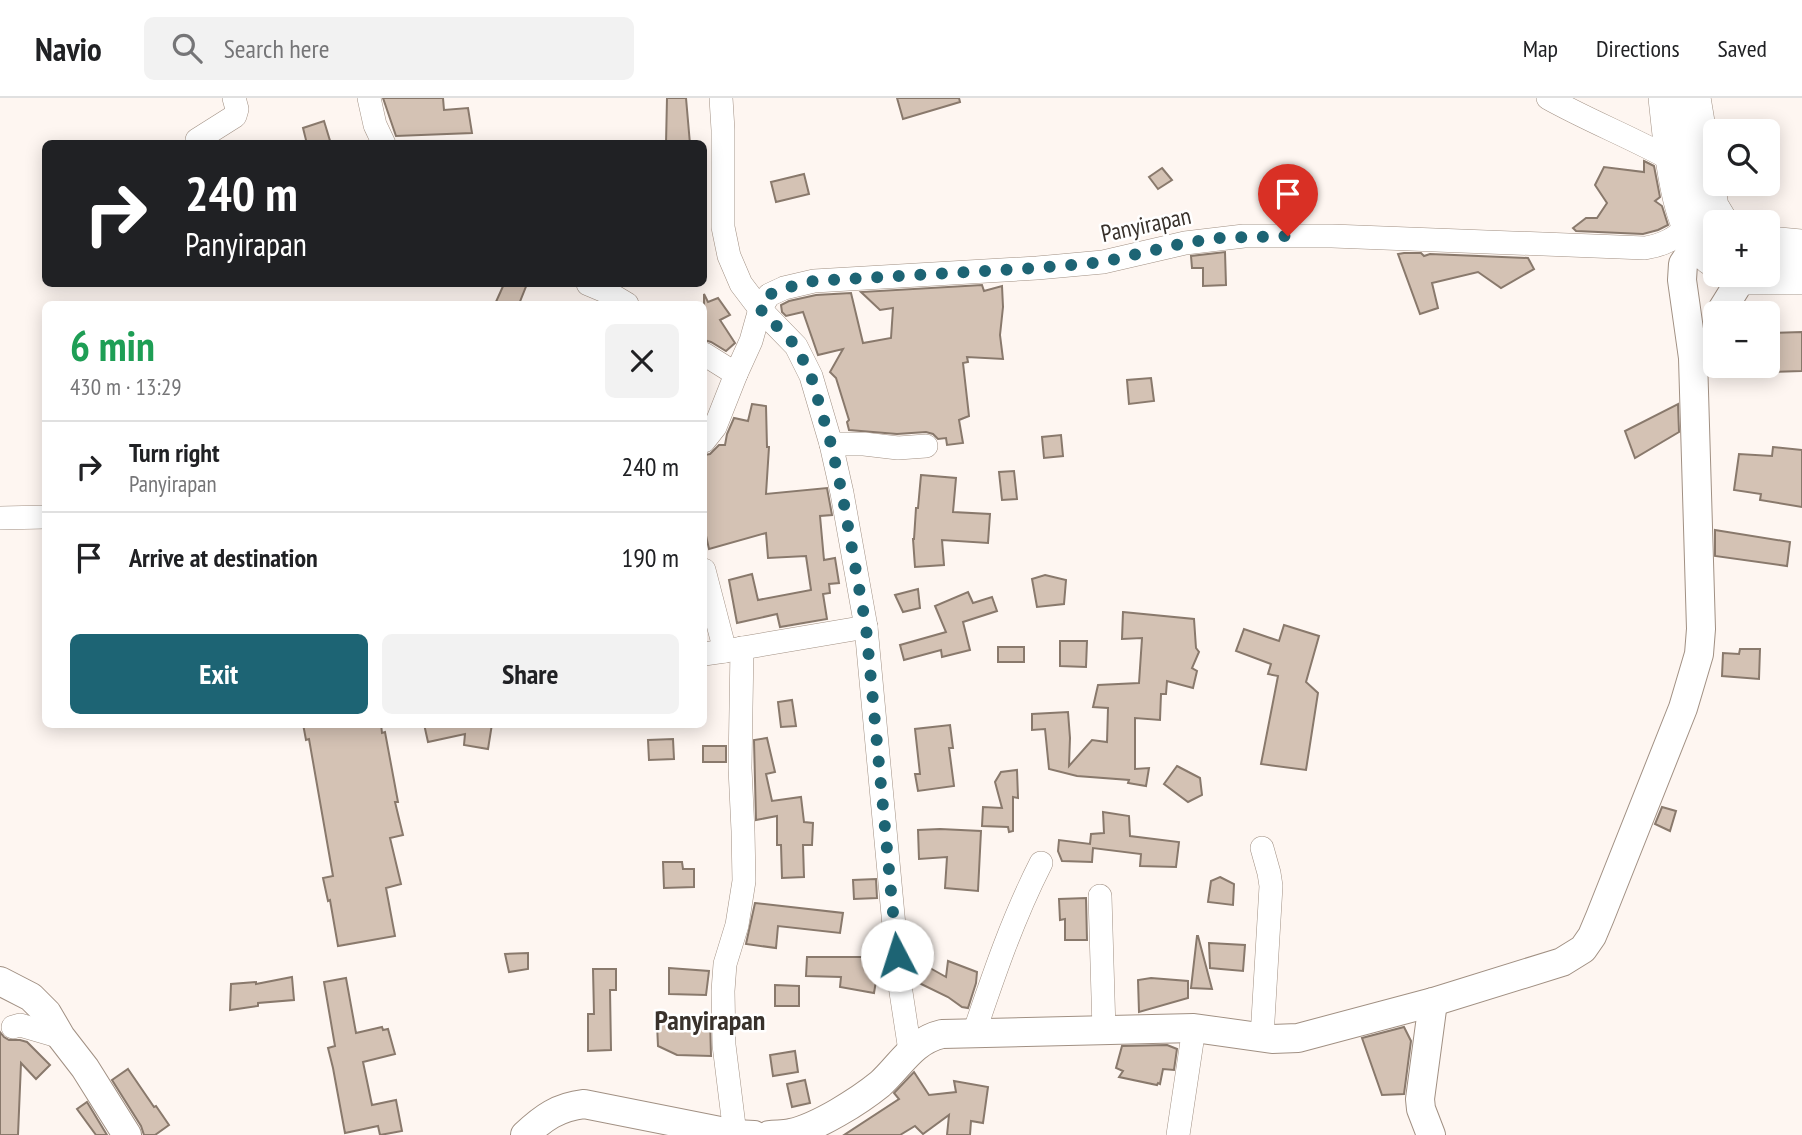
<!DOCTYPE html>
<meta charset="utf-8">
<style>
body{margin:0;font-family:"PT Sans Narrow",sans-serif;background:#f2f2f2;color:#202124;height:100vh;display:flex;flex-direction:column;font-size:26px;white-space:nowrap}
*{box-sizing:border-box;margin:0}
p{font-size:23px;color:#757577}
.icon{flex:none;width:38px;height:38px;fill:none;stroke:currentColor;stroke-width:2;stroke-linecap:round;stroke-linejoin:round}
.map{position:relative;flex:1;overflow:hidden}
.sheet{position:absolute;left:42px;top:203px;width:665px;height:427px;display:flex;flex-direction:column;background:#fff;border-radius:10px;box-shadow:0 4px 18px #0003}
.sheet>*{flex:none}
.banner{position:absolute;left:42px;top:42px;width:665px;height:147px;border-radius:10px;box-shadow:0 4px 18px #0003;background:#202124;color:#fff;overflow:hidden}
.fabs{position:absolute;left:1703px;top:21px;display:grid;gap:14px}
.fabs a{display:grid;place-items:center;width:77px;height:77px;border-radius:10px;background:#fff;box-shadow:0 4px 18px #0003;font-size:35px}
.pin{position:absolute;display:grid;place-items:center;width:60px;height:60px;color:#fff;margin:-72px -30px;border-radius:50% 50% 50% 0;rotate:-45deg;box-shadow:0 0 7px #0007}
.pin .icon{rotate:45deg}
.me{position:absolute;width:77px;margin:-38px;rotate:355deg;stroke-linejoin:round;filter:drop-shadow(0 0 5px #0008)}
.turn{display:flex;align-items:center;gap:24px;height:147px;padding:0 28px;font-size:32px}
.turn .icon{width:91px;height:91px;stroke-width:2.5}
.turn b{display:block;font-size:49px;line-height:60px}
.round{display:grid;place-items:center;flex:none;width:74px;height:74px;border-radius:10px;background:#f2f2f2}
.overview{display:flex;align-items:center;justify-content:space-between;height:119px;padding:0 28px}
h1{font-size:42px;font-weight:800;line-height:52px;color:#1e9e55}
.action{display:flex;gap:14px;margin-top:auto;padding:14px 28px}
.action a{flex:1;height:80px;border-radius:10px;background:#1d6474;color:#fff;font-size:28px;font-weight:800;line-height:80px;text-align:center}
.action a+a{background:#f2f2f2;color:#202124}
ul{padding:0;list-style:none}
li{display:flex;align-items:center;gap:21px;height:91px;padding:0 28px;border-top:2px solid #e0e0e0}
li div{flex:1}
li b{display:block;font-size:26px}
li em{font-style:normal}
header{display:flex;align-items:center;gap:42px;box-sizing:border-box;height:98px;padding:0 35px;background:#fff;border-bottom:2px solid #e0e0e0}
header strong{font-size:33px}
nav{display:flex;gap:38px;margin-inline-start:auto;font-size:24px}
.search{width:490px;height:63px;background:#f2f2f2;display:flex;align-items:center;gap:18px;box-sizing:border-box;padding:0 24px;border-radius:10px;color:#757577;font-size:26px}
.map>svg:first-child{display:block}
.building{fill:#d4c2b4;stroke:#89796c;stroke-width:2}
.lines{fill:none;stroke-linecap:round;stroke-linejoin:round}
.minor-casing{stroke:#a19083;stroke-width:24}
.tertiary-casing{stroke:#a19083;stroke-width:30}
.trunk-casing{stroke:#a19083;stroke-width:38}
.minor{stroke:#fff;stroke-width:23}
.tertiary{stroke:#fff;stroke-width:28}
.trunk{stroke:#fff;stroke-width:37}
.route{stroke:#1d6474;stroke-width:12;stroke-dasharray:0 21.6}
.labels{text-anchor:middle;stroke-width:5;stroke-linejoin:round;paint-order:stroke}
.street-label{font-size:24px;fill:#38312b;stroke:#fff}
.quarter-label{font-size:28px;font-weight:bold;fill:#38312b;stroke:#fff}
</style>
<header>
<strong>Navio</strong>
<div class="search"><svg class="icon" aria-label="search" viewBox="0 0 24 24"><circle cx="10" cy="10" r="6"/><path d="M15 15l6 6"/></svg>Search here</div>
<nav><a>Map</a><a>Directions</a><a>Saved</a></nav>
</header>
<div class="map">
<svg width="1802" height="1037" viewBox="0 0 1802 1037">
<rect width="100%" height="100%" fill="#fef6f1"/>
<g class="building">
<polygon points="383,0 443,0 444,12 468,10 472,35 396,38"/>
<polygon points="667,0 686,0 690,46 666,46"/>
<polygon points="897,0 959,0 960,4 903,21"/>
<polygon points="324,23 331,46 307,46 303,30"/>
<polygon points="1644,63 1654,68 1660,99 1655,103 1662,108 1668,127 1658,132 1643,136 1576,133 1573,130 1586,120 1597,120 1607,105 1595,87 1604,69 1644,74"/>
<polygon points="1162,70 1172,82 1158,91 1149,79"/>
<polygon points="804,76 809,96 776,104 771,84"/>
<polygon points="1225,154 1226,187 1203,188 1203,170 1192,170 1191,158"/>
<polygon points="1404,155 1421,155 1424,158 1430,156 1528,160 1534,171 1501,190 1478,174 1432,185 1438,210 1420,216 1398,156"/>
<polygon points="504,186 527,186 519,206 495,206"/>
<polygon points="982,187 984,193 1002,188 1003,209 1000,237 1003,261 967,259 968,264 963,265 969,318 959,322 963,345 947,347 946,340 938,341 933,336 926,334 897,336 849,332 847,324 849,322 836,280 830,274 843,251 818,257 803,214 786,218 782,214 781,207 789,203 816,197 851,195 863,245 891,240 893,210 880,212 861,194"/>
<polygon points="704,196 708,204 718,200 730,217 720,222 735,245 726,253 711,244 704,242"/>
<polygon points="1802,234 1802,273 1768,274 1768,235"/>
<polygon points="1151,280 1154,303 1129,306 1127,282"/>
<polygon points="752,306 766,308 767,349 769,349 766,396 827,390 832,417 820,418 824,462 835,460 839,485 829,486 830,495 823,496 827,521 780,529 777,516 737,525 729,482 752,476 758,502 811,492 806,458 768,460 766,435 709,451 704,429 704,357 710,356 719,347 725,347 727,336 734,320 748,323"/>
<polygon points="1678,306 1679,334 1635,360 1625,333"/>
<polygon points="1061,337 1063,358 1044,360 1042,339"/>
<polygon points="1773,349 1802,352 1802,409 1760,402 1761,396 1734,392 1739,356 1772,358"/>
<polygon points="1014,373 1017,401 1002,402 999,374"/>
<polygon points="921,377 956,380 953,414 990,416 988,445 942,442 944,467 915,469 913,441 914,441 916,410 918,410"/>
<polygon points="1715,432 1790,444 1787,468 1715,458"/>
<polygon points="1045,477 1066,482 1064,506 1037,509 1032,481"/>
<polygon points="918,491 920,510 903,514 895,497"/>
<polygon points="968,494 973,505 992,499 997,513 963,524 970,552 942,559 941,552 904,562 900,547 946,534 935,508"/>
<polygon points="1123,514 1194,521 1196,550 1199,554 1192,570 1197,573 1193,590 1167,583 1166,596 1161,596 1160,622 1135,620 1135,671 1149,670 1146,688 1128,685 1129,682 1077,678 1049,671 1045,631 1032,632 1032,616 1068,614 1070,640 1069,668 1092,642 1107,644 1108,610 1093,609 1098,587 1139,585 1142,540 1122,541"/>
<polygon points="1284,527 1319,538 1306,584 1318,595 1306,672 1261,666 1278,578 1268,576 1271,566 1236,553 1244,531 1279,543"/>
<polygon points="1060,543 1087,543 1086,569 1060,568"/>
<rect x="998" y="549" width="26" height="15"/>
<polygon points="1740,551 1760,551 1759,581 1722,578 1723,555 1739,556"/>
<polygon points="792,602 796,628 781,629 778,604"/>
<polygon points="303,626 381,626 382,635 385,634 398,704 395,704 403,737 390,740 401,786 386,790 395,838 338,848 330,802 328,803 323,780 333,778 309,641 306,642"/>
<polygon points="424,626 492,626 488,651 464,647 465,636 428,644"/>
<polygon points="950,627 953,650 949,650 954,688 918,693 915,676 920,676 915,631"/>
<polygon points="767,640 775,674 766,676 772,703 801,699 804,724 813,725 812,747 803,747 804,779 782,780 781,747 777,747 777,718 756,722 754,642"/>
<polygon points="673,641 674,661 649,662 648,642"/>
<rect x="703" y="648" width="23" height="16"/>
<polygon points="1177,668 1200,680 1202,697 1188,704 1164,686"/>
<polygon points="1017,672 1018,700 1013,699 1013,733 1009,734 1008,729 982,728 983,709 1002,710 995,684 1001,674"/>
<polygon points="1662,709 1676,713 1670,733 1655,726"/>
<polygon points="1103,714 1129,718 1130,738 1179,744 1176,769 1140,768 1141,756 1093,750 1092,764 1062,763 1058,753 1059,742 1090,746 1091,736 1104,735"/>
<polygon points="940,731 981,733 978,793 945,790 947,759 919,761 918,732"/>
<polygon points="663,764 682,764 683,771 694,771 694,789 664,790"/>
<polygon points="1220,779 1234,786 1233,807 1208,804 1211,783"/>
<polygon points="876,781 877,800 854,801 853,782"/>
<polygon points="1086,800 1087,842 1065,842 1065,821 1060,822 1059,801"/>
<polygon points="755,805 843,815 840,835 778,828 776,850 746,846"/>
<polygon points="1197,838 1198,838 1212,891 1191,890"/>
<polygon points="1209,845 1245,847 1243,873 1210,870"/>
<polygon points="528,855 528,871 509,874 505,856"/>
<polygon points="807,859 880,859 874,895 840,889 841,879 806,878"/>
<polygon points="914,861 946,879 948,863 977,874 976,885 968,910 962,909 948,899 913,882 912,865"/>
<polygon points="669,870 709,873 706,897 669,896"/>
<polygon points="593,871 616,871 616,892 610,892 611,952 588,953 588,916 594,916"/>
<polygon points="292,879 294,902 258,905 258,908 230,912 231,886 256,884 256,886"/>
<polygon points="346,880 356,935 382,929 383,932 388,931 395,956 363,964 372,1007 396,1002 402,1033 380,1037 378,1028 345,1035 333,970 328,950 335,948 324,884"/>
<polygon points="1151,880 1188,883 1188,900 1139,914 1138,882"/>
<polygon points="775,887 799,888 799,908 775,908"/>
<polygon points="707,922 710,922 711,958 677,957 658,948 657,926"/>
<polygon points="1404,929 1411,943 1404,996 1382,997 1362,940"/>
<polygon points="0,934 4,939 9,942 20,942 27,944 50,967 36,981 21,965 18,1037 0,1037"/>
<polygon points="1167,947 1177,951 1174,972 1163,971 1160,986 1158,985 1157,987 1119,979 1123,973 1116,970 1122,948"/>
<polygon points="795,953 798,974 773,978 770,957"/>
<polygon points="128,971 154,1009 156,1008 169,1027 155,1037 144,1037 141,1028 112,982"/>
<polygon points="914,974 929,997 956,994 954,983 988,989 983,1025 971,1023 970,1037 947,1037 949,1017 923,1036 915,1028 900,1037 844,1037 899,1001 894,995"/>
<polygon points="805,982 810,1005 792,1009 787,986"/>
<polygon points="87,1004 107,1037 96,1037 77,1011"/>
</g>
<g class="lines">
<defs>
<g id="minor">
<polyline points="369,0 375,27 384,46"/>
<polyline points="721,0 723,32 723,129 729,158 741,186 760,211 796,248 811,278 831,346 842,395 866,529 899,881 910,953"/>
<path d="M 1548,0 C 1589,23 1633,40 1674,63"/>
<polyline points="197,42 235,18 237,11 234,0"/>
<polyline points="588,186 607,194 627,206"/>
<polyline points="704,256 736,276"/>
<path d="M 704,343 L 715,329 L 719,319 L 736,276 L 751,243 L 760,211 L 769,197 L 784,190 L 814,183 L 1037,170 L 1103,164 L 1185,145 L 1244,138 L 1332,138 L 1645,150 C 1664,147 1676,140 1690,127"/>
<polyline points="831,346 864,346 898,350 926,348"/>
<polyline points="0,420 46,419"/>
<polyline points="704,472 725,553 866,529"/>
<polyline points="704,556 725,553"/>
<polyline points="1100,798 1104,932"/>
<polyline points="13,929 20,927 61,939"/>
<path d="M 974,935 C 994,876 1013,820 1041,765"/>
<polyline points="1262,939 1271,788 1269,775 1262,750"/>
<polyline points="735,1036 724,947 723,893 725,866 737,827 744,783 743,733 740,670 742,550"/>
<polyline points="1178,1037 1194,930"/>
</g>
<g id="tertiary">
<polyline points="1720,215 1743,178"/>
<polyline points="0,883 31,899 47,915 61,939 85,970 127,1037"/>
<path d="M 525,1037 C 543,1020 558,1009 584,1006 L 735,1036 L 754,1037"/>
<path d="M 769,1037 C 776,1036 784,1037 791,1035 C 818,1029 859,1003 880,986 C 901,967 912,943 942,936 L 1194,930 L 1272,941 L 1298,940 L 1433,904 L 1562,864 L 1583,851 L 1592,838 L 1600,819 L 1683,610 L 1699,556 L 1701,531 L 1693,260 L 1682,182 L 1683,166 L 1698,143"/>
<polyline points="1431,1037 1421,1011 1420,1001 1433,904"/>
</g>
<g id="trunk">
<path d="M 1667,0 C 1672,41 1677,138 1715,161"/>
<polyline points="1692,0 1710,109 1719,124"/>
<polyline points="1768,147 1802,150"/>
<polyline points="1740,177 1743,178 1802,178"/>
</g>
</defs>
<use href="#minor" class="minor-casing"/>
<use href="#tertiary" class="tertiary-casing"/>
<use href="#trunk" class="trunk-casing"/>
<use href="#minor" class="minor"/>
<use href="#tertiary" class="tertiary"/>
<use href="#trunk" class="trunk"/>
</g>
<g class="lines">
<polyline class="route" points="897,857 866,529 842,395 831,346 811,278 796,248 760,211 769,197 778,192 814,183 1037,170 1103,164 1185,145 1217,140 1288,138"/>
</g>
<g class="labels">
<g class="street-label">
<text transform="translate(1146 127) rotate(-12)" y="8">Panyirapan</text>
</g>
<g class="quarter-label">
<text x="710" y="932">Panyirapan</text>
</g>
</g>
</svg>
<div class="fabs">
<a><svg class="icon" aria-label="search" viewBox="0 0 24 24"><circle cx="10" cy="10" r="6"/><path d="M15 15l6 6"/></svg></a>
<a>+</a>
<a>−</a>
</div>
<div class="pin" style="left:1288px;top:138px;background:#d93025"><svg class="icon" aria-label="arrive" viewBox="0 0 24 24"><path d="M6 21V4h12l-3 4 3 4H6"/></svg></div>
<svg class="me" style="left:897px;top:857px" viewBox="-20 -20 40 40"><circle r="19" fill="#fff"/><path d="M0-13L10 11 0 6-10 11z" fill="#1d6474"/></svg>
<div class="banner">
<div class="turn"><svg class="icon" aria-label="right" viewBox="0 0 24 24"><path d="M7 20v-9h11M14 6l5 5-5 5"/></svg><div><b>240 m</b>Panyirapan</div></div>
</div>
<section class="sheet">
<div class="overview"><div><h1>6 min</h1><p>430 m · 13:29</p></div><a class="round"><svg class="icon" aria-label="close" viewBox="0 0 24 24"><path d="M6 6l12 12M18 6L6 18"/></svg></a></div>
<ul>
<li><svg class="icon" aria-label="right" viewBox="0 0 24 24"><path d="M7 20v-9h11M14 6l5 5-5 5"/></svg><div><b>Turn right</b><p>Panyirapan</p></div><em>240 m</em></li>
<li><svg class="icon" aria-label="arrive" viewBox="0 0 24 24"><path d="M6 21V4h12l-3 4 3 4H6"/></svg><div><b>Arrive at destination</b></div><em>190 m</em></li>
</ul>
<div class="action"><a>Exit</a><a>Share</a></div>
</section>
</div>
